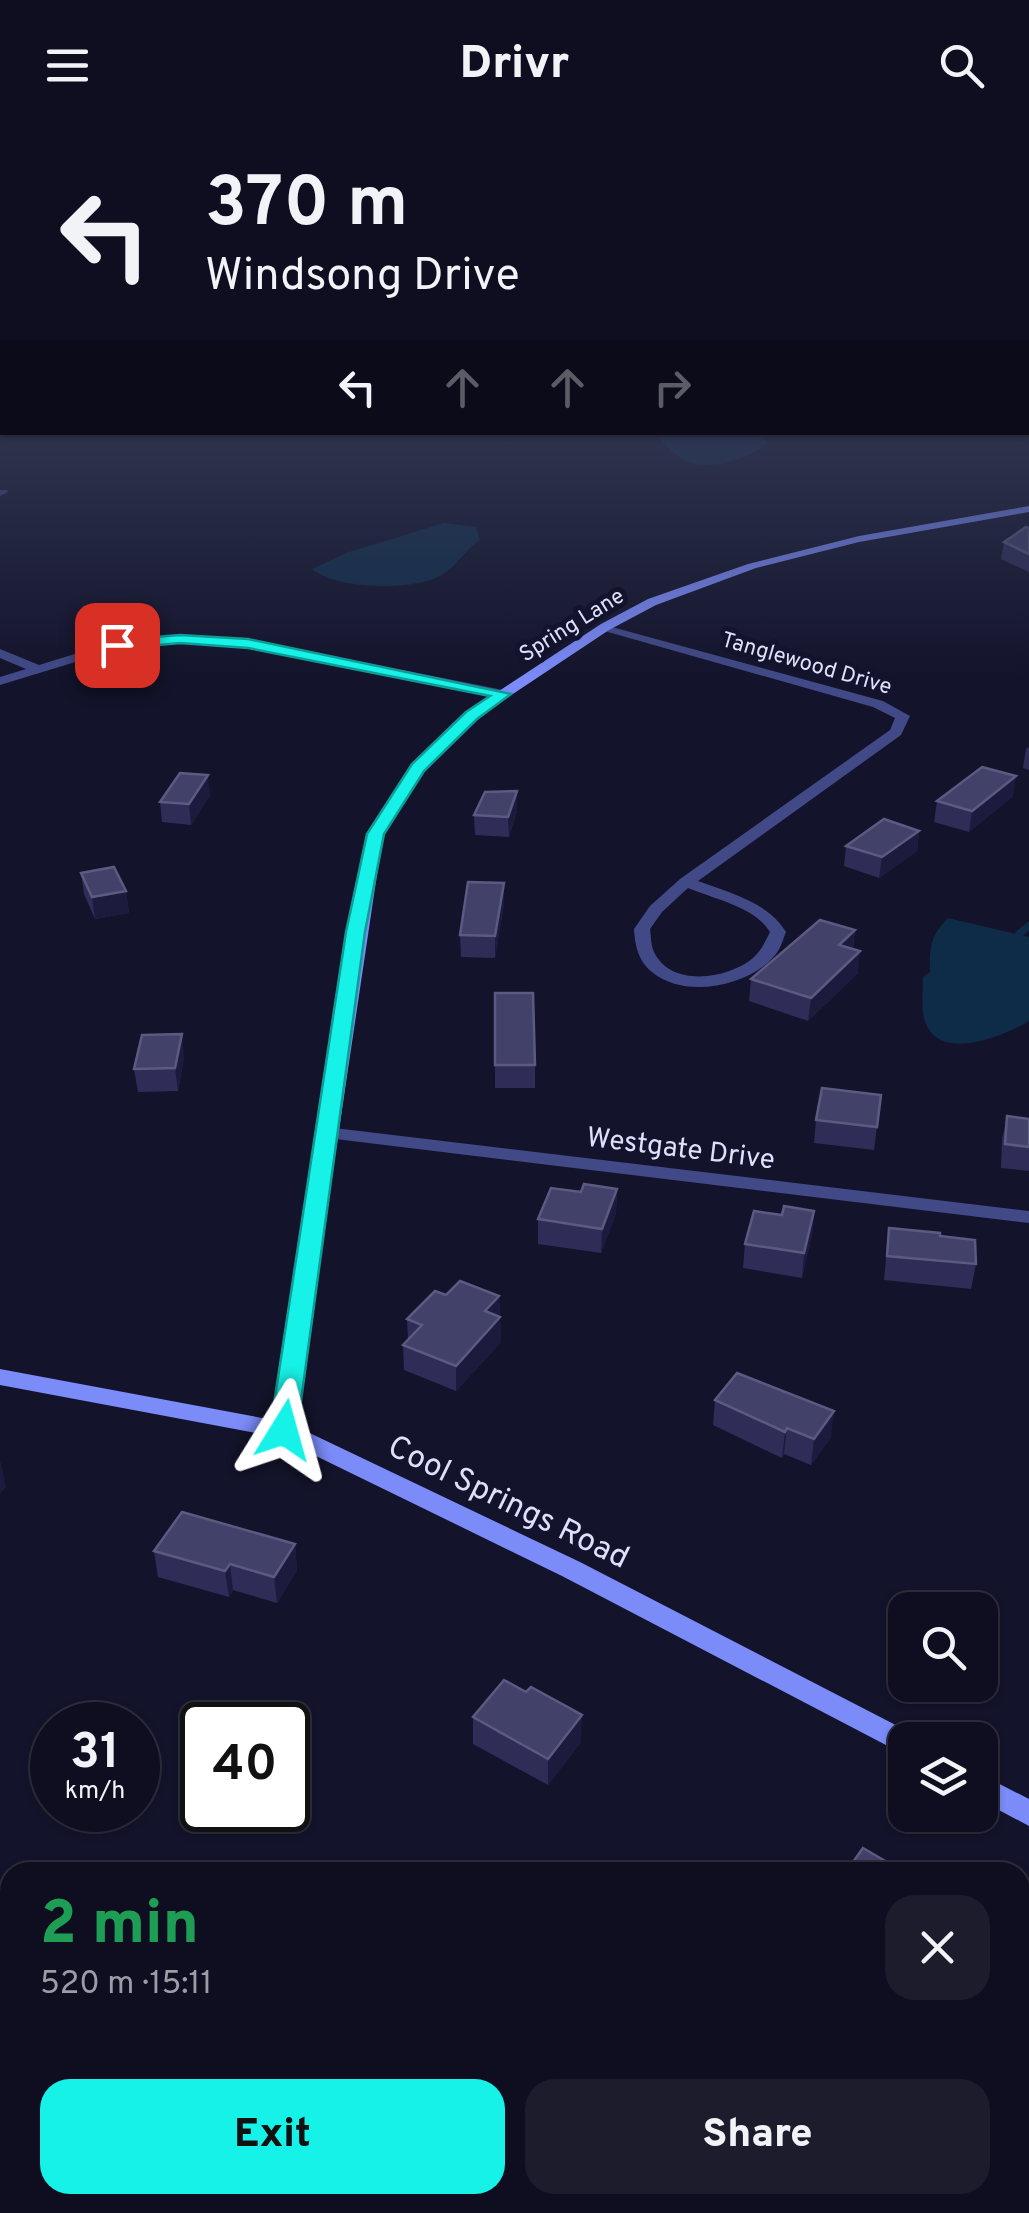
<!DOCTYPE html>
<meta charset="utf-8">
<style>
body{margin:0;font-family:Overpass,sans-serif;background:#1c1c2d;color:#f1f3f6;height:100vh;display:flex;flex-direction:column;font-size:38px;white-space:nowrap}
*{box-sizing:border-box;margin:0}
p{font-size:32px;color:#9b9ca5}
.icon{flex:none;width:55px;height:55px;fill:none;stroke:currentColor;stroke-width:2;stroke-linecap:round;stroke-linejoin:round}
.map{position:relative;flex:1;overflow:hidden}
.side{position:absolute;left:0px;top:1732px;width:1030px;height:352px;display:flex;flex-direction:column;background:#0e0e20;border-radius:30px 30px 0 0;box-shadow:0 2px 8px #0004,0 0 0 2px #2e2e3e}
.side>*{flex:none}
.top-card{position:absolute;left:0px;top:0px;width:1030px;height:305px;box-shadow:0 2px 8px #0004,0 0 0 2px #2e2e3e;background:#0e0e20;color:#f1f3f6;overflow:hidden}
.fabs{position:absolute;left:888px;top:1462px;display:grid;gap:20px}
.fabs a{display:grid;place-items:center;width:110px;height:110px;border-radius:20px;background:#0e0e20;box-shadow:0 2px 8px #0004,0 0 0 2px #2e2e3e;font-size:50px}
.speed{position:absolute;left:30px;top:1572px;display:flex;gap:20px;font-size:50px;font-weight:700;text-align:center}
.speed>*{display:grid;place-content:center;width:130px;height:130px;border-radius:50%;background:#0e0e20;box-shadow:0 2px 8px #0004,0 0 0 2px #2e2e3e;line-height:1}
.speed small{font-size:25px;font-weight:400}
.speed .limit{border:5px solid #111;border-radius:15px;background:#fff;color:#111}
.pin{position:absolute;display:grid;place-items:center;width:85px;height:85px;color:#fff;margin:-42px;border-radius:20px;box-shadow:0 5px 15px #0006}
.me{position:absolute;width:110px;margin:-55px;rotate:8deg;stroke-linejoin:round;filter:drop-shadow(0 0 8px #0008)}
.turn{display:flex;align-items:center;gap:35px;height:210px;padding:0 40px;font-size:45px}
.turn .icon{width:130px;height:130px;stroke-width:2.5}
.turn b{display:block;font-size:70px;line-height:85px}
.lanes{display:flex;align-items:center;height:95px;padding:0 40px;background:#0003;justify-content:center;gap:50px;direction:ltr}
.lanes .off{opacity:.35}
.round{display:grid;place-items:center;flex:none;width:105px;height:105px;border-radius:30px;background:#1c1c2d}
.summary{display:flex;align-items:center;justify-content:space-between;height:170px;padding:0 40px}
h1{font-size:60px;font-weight:800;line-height:75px;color:#1e9e55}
.cta{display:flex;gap:20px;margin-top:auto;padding:20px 40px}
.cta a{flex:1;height:115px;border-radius:30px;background:#16f2e7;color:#111;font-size:40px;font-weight:800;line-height:115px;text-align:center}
.cta a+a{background:#1c1c2d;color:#f1f3f6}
header{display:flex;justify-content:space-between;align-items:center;height:130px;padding:0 40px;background:#0e0e20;font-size:45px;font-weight:800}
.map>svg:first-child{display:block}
.water{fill:#0e2c48}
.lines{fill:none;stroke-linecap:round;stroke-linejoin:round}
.stream{stroke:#0e2c48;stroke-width:8}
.street{fill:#414987;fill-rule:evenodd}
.secondary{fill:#7b8bf8;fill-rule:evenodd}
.wall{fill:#2f2d57}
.shaded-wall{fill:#1c1b3e}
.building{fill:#424169;stroke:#5b5a80;stroke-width:2.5}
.route{fill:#16f2e7;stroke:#0e9d96;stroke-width:2.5}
.labels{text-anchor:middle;stroke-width:10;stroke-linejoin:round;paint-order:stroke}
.far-street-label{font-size:22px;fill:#dfe0fd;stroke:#13132b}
.street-label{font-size:28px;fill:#dfe0fd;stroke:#13132b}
.near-street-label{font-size:32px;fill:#dfe0fd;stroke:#13132b}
</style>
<header><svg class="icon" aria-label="menu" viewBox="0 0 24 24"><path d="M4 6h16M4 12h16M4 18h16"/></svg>Drivr<svg class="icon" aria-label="search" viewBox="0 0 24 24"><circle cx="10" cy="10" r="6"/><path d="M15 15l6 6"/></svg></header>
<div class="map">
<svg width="1029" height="2083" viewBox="0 0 1029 2083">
<rect width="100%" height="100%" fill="#13132b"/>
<g class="water">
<path d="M 656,303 L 760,303 L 767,312 C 756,327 711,340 693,334 C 679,330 664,315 656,303 Z"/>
<path d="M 444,393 L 476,397 L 480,410 C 464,420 456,438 440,446 C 411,461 338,460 312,439 L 349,422 Z"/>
<path d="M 948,788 L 1029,807 L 1029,891 C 1004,906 936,935 924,888 C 921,876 923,860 923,847 L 930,842 C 929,818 931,805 948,788 Z"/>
</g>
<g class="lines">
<polyline class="stream" points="1016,815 1019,804 1029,796"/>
<g class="street">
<polygon points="0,360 7,360 8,362 0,366"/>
<path d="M 601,494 L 883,571 L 910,586 L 901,605 L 698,751 C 730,763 768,772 786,802 C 783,809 781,818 776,824 C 751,856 685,870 652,842 C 638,831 635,815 634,799 L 650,776 L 680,749 L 890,600 L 895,588 L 873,577 L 601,500 ZM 688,758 C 714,769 755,777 770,802 C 765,812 761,821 753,828 C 728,849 671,858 654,822 C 651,816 651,806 650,799 L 662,782 Z"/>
<polygon points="180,505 248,509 503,560 510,564 503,568 248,517 180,513 118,519 0,555 0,547 26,539 0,528 0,519 39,535 117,511"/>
<polygon points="326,997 1029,1081 1029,1093 319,1007 316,1003"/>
</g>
<g class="secondary">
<polygon points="1029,376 1029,382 859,412 756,438 656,475 609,500 477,588 423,641 383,704 295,1296 580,1432 915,1605 917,1610 905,1610 905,1625 562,1446 277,1307 0,1255 0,1239 273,1290 367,704 413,635 467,582 601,494 648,469 748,434 859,406"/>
<polygon points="980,1644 1029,1669 1029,1696 980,1670"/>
</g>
</g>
<g class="wall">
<polygon points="1029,398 1029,442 1001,429 1004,412"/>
<polygon points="1029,617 1029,640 1023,638 1026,619"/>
<polygon points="517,661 517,681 509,707 475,705 474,685"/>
<polygon points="210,665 191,695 162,692 160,672"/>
<polygon points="1013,666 969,702 934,692 937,671"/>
<polygon points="919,701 917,721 879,748 844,736 846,716"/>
<polygon points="81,743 126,761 129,783 95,789 84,764"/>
<polygon points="504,753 504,774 495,828 461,827 460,805"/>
<polygon points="855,800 853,819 858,843 808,891 749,871 751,849"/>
<polygon points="495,863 535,935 535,958 495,958"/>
<polygon points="184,927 178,961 138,962 134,939"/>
<polygon points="881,965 874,1020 814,1013 816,990"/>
<polygon points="1007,986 1029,989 1029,1041 1001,1038 1002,1010"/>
<polygon points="617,1059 616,1083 601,1123 538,1114 538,1089 581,1062"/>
<polygon points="814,1081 812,1105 802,1148 743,1138 745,1114"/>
<polygon points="889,1098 976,1134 971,1159 884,1150"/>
<polygon points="446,1165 499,1166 501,1212 456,1261 404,1240 403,1215 408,1210 407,1189"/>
<polygon points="715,1270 831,1307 811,1335 784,1324 782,1328 713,1295"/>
<polygon points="295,1414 297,1440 277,1473 233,1460 229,1467 158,1447 154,1421"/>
<polygon points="526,1562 581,1612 548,1655 473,1614 473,1587"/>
</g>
<g class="shaded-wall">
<polygon points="208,645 210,665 191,695 189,674"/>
<polygon points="1016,646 1013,666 969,702 972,681"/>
<polygon points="517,661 517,681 509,707 508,687"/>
<polygon points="919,701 917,721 879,748 882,727"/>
<polygon points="504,753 504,774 495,828 495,806"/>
<polygon points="126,761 129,783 95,789 92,767"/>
<polygon points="855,800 852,822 839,815"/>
<polygon points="860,821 858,843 808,891 811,868"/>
<polygon points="182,904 184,927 178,961 175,938"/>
<polygon points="617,1059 616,1083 601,1123 602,1099"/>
<polygon points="814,1081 812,1105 802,1148 804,1123"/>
<polygon points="499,1166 501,1212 456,1261 456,1236 485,1181"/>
<polygon points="834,1281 831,1307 811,1335 814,1309"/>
<polygon points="787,1298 784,1324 782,1328 785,1302"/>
<polygon points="1,1332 6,1357 0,1364 0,1333"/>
<polygon points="295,1414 297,1440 277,1473 274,1447"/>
<polygon points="230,1434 233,1460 229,1467 225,1441"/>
<polygon points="582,1585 581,1612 548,1655 548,1629"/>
</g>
<g class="building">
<polygon points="1026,397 1029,398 1029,424 1004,412"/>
<polygon points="982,637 1016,646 972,681 937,671"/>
<polygon points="180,643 208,645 189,674 160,672"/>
<polygon points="517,661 508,687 474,685 485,662"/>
<polygon points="884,689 919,701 882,727 846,716"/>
<polygon points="114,737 126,761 92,767 81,743"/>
<polygon points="468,752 504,753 495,806 460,805"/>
<polygon points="820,790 855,800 839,815 860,821 811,868 751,849"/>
<polygon points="495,863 533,863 535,935 495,935"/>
<polygon points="182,904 175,938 134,939 142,905"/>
<polygon points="822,958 881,965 877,997 816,990"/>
<polygon points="1007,986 1029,989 1029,1017 1005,1014"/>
<polygon points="584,1054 617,1059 602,1099 538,1089 551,1058 581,1062"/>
<polygon points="784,1076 814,1081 804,1123 745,1114 754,1081 782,1085"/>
<polygon points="889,1098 940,1103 940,1106 975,1110 976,1134 887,1126"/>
<polygon points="460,1151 499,1166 485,1181 500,1187 456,1236 403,1215 422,1195 407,1189 435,1161 446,1165"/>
<polygon points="737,1243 834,1281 814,1309 787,1298 785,1302 715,1270"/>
<polygon points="182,1382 295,1414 274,1447 230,1434 225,1441 154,1421"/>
<polygon points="504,1550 526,1562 531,1557 582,1585 548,1629 473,1587"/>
<polygon points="863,1718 904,1742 846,1742"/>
<polygon points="951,2075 976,2075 987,2083 946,2083"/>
</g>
<linearGradient id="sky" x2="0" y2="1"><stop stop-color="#0a0a18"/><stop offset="0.47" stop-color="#333955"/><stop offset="1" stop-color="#333955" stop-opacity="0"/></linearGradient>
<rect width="1029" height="550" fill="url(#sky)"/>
<polygon class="route" points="180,505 248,509 511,564 477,589 424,641 384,704 365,802 297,1300 293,1306 274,1306 270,1300 346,802 367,704 412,634 466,582 490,566 248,518 180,513 117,519 110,515 117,510"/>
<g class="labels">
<g class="far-street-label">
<text transform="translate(571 494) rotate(-32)" y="8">Spring Lane</text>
<text transform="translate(807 532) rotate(16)" y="8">Tanglewood Drive</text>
</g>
<g class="street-label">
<text transform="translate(681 1017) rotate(7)" y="10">Westgate Drive</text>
</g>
<g class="near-street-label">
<text transform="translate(509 1371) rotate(26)" y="11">Cool Springs Road</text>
</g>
</g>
</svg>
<div class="fabs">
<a><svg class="icon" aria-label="search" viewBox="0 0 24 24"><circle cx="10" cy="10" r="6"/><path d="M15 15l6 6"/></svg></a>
<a><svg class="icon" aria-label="layers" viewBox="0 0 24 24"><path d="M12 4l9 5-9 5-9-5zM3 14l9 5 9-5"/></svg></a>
</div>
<div class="speed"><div>31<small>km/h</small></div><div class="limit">40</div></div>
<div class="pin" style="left:117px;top:515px;background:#d93025"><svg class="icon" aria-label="arrive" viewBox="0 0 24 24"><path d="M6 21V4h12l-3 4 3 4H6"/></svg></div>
<svg class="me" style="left:284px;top:1300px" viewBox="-20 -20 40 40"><path d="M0-17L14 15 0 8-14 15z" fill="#16f2e7" stroke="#fff" stroke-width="4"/></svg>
<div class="top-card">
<div class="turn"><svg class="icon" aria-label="left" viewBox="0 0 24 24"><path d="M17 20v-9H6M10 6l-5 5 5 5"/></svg><div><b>370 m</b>Windsong Drive</div></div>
<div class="lanes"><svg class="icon" aria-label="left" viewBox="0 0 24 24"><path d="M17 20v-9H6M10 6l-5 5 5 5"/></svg><svg class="icon off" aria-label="ahead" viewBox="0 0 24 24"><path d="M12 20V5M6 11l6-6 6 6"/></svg><svg class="icon off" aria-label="ahead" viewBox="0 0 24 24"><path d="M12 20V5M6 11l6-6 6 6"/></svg><svg class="icon off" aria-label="right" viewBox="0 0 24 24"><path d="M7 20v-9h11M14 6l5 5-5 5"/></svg></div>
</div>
<section class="side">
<div class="summary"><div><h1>2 min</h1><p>520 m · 15:11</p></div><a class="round"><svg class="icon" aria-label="close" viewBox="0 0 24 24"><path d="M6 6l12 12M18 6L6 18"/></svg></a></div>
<div class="cta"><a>Exit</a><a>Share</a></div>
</section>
</div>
